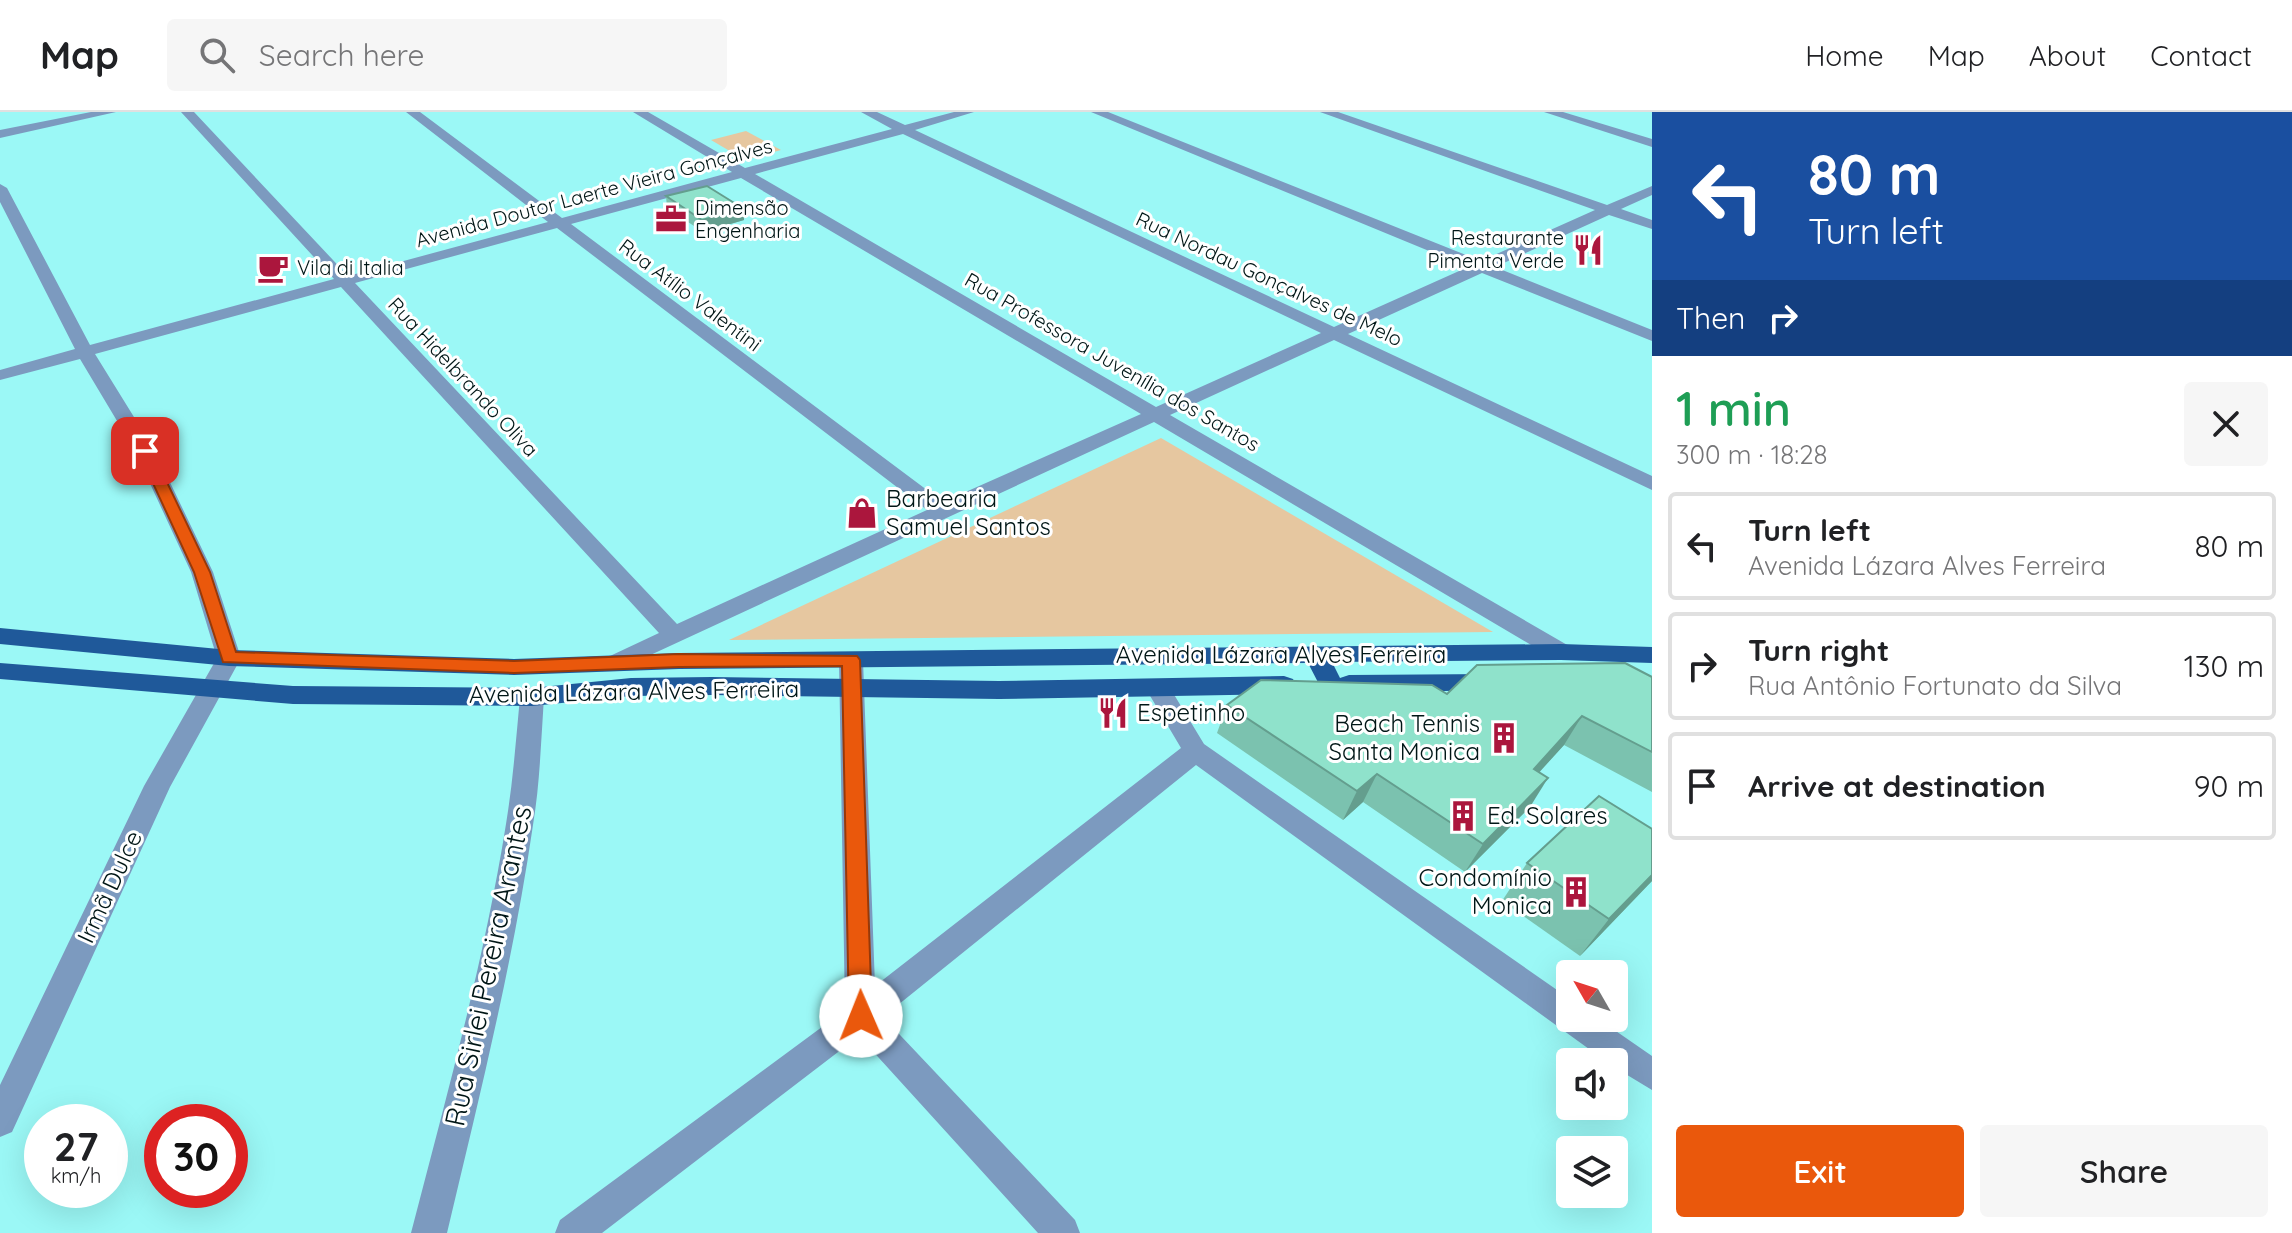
<!DOCTYPE html>
<meta charset="utf-8">
<style>
body{margin:0;font-family:Quicksand,sans-serif;background:#f6f6f6;color:#202124;height:100vh;display:flex;flex-direction:column;font-size:30px;white-space:nowrap}
*{box-sizing:border-box;margin:0}
p{font-size:26px;color:#757577}
.icon{flex:none;width:44px;height:44px;fill:none;stroke:currentColor;stroke-width:2;stroke-linecap:round;stroke-linejoin:round}
.map{position:relative;flex:1;overflow:hidden}
.drawer{display:flex;flex-direction:column;background:#fff;width:640px}
.drawer>*{flex:none}
.banner{background:#1a4fa0;color:#fff;overflow:hidden}
.needle{width:52px;rotate:309deg}
.fabs{position:absolute;left:1556px;top:848px;display:grid;gap:16px}
.fabs a{display:grid;place-items:center;width:72px;height:72px;border-radius:8px;background:#fff;box-shadow:0 8px 32px #0002;font-size:40px}
.speed{position:absolute;left:24px;top:992px;display:flex;gap:16px;font-size:40px;font-weight:700;text-align:center}
.speed>*{display:grid;place-content:center;width:104px;height:104px;border-radius:50%;background:#fff;box-shadow:0 8px 32px #0002;line-height:1}
.speed small{font-size:20px;font-weight:400}
.speed .limit{border:12px solid #d22;background:#fff;color:#111}
.pin{position:absolute;display:grid;place-items:center;width:68px;height:68px;color:#fff;margin:-34px;border-radius:16px;box-shadow:0 4px 12px #0006}
.me{position:absolute;width:88px;margin:-44px;rotate:359deg;stroke-linejoin:round;filter:drop-shadow(0 0 6px #0008)}
.turn{display:flex;align-items:center;gap:28px;height:168px;padding:0 24px;font-size:36px}
.turn .icon{width:104px;height:104px;stroke-width:2.5}
.turn b{display:block;font-size:56px;line-height:68px}
.then{display:flex;align-items:center;height:76px;padding:0 24px;background:#0003;gap:16px;font-size:30px}
.round{display:grid;place-items:center;flex:none;width:84px;height:84px;border-radius:8px;background:#f6f6f6}
.headline{display:flex;align-items:center;justify-content:space-between;height:136px;padding:0 24px}
h1{font-size:48px;font-weight:600;line-height:60px;color:#1e9e55}
.button{display:flex;gap:16px;margin-top:auto;padding:16px 24px}
.button a{flex:1;height:92px;border-radius:8px;background:#ea580c;color:#fff;font-size:32px;font-weight:600;line-height:92px;text-align:center}
.button a+a{background:#f6f6f6;color:#202124}
ul{padding:0;list-style:none}
li{display:flex;align-items:center;gap:24px;height:108px;margin:0 16px 12px;padding:0 8px;border:4px solid #e0e0e0;border-radius:8px}
li div{flex:1}
li b{display:block;font-size:30px}
li em{font-style:normal}
header{display:flex;align-items:center;gap:48px;box-sizing:border-box;height:112px;padding:0 40px;background:#fff;border-bottom:2px solid #e0e0e0}
header strong{font-size:38px}
nav{display:flex;gap:44px;margin-inline-start:auto;font-size:28px}
.search{width:560px;height:72px;background:#f6f6f6;display:flex;align-items:center;gap:20px;box-sizing:border-box;padding:0 28px;border-radius:8px;color:#757577;font-size:30px}
main{display:flex;flex:1;min-height:0}
.map>svg:first-child{display:block}
.green{fill:#e6c7a0}
.lines{fill:none;stroke-linecap:round;stroke-linejoin:round}
.minor{fill:#7c9abf;fill-rule:evenodd}
.major{fill:#1f599a;fill-rule:evenodd}
.wall{fill:#7bc2af}
.shaded-wall{fill:#649e8e}
.building{fill:#8fe2cb;stroke:#649e8e;stroke-width:2}
.route{fill:#ea580c;stroke:#983908;stroke-width:2}
.labels{text-anchor:middle;stroke-width:6;stroke-linejoin:round;paint-order:stroke}
.far-street-label{font-size:20px;fill:#001616;stroke:#fff}
.far-poi-label{font-size:20px;fill:#001616;stroke:#fff;text-anchor:start}
.poi-label{font-size:24px;fill:#001616;stroke:#fff;text-anchor:start}
.street-label{font-size:24px;fill:#001616;stroke:#fff}
.near-street-label{font-size:28px;fill:#001616;stroke:#fff}
</style>
<header>
<strong>Map</strong>
<div class="search"><svg class="icon" aria-label="search" viewBox="0 0 24 24"><circle cx="10" cy="10" r="6"/><path d="M15 15l6 6"/></svg>Search here</div>
<nav><a>Home</a><a>Map</a><a>About</a><a>Contact</a></nav>
</header>
<main>
<div class="map">
<svg width="1652" height="1121" viewBox="0 0 1652 1121">
<rect width="100%" height="100%" fill="#9bf8f6"/>
<g class="green">
<polygon points="746,19 781,38 745,48 711,28"/>
<polygon points="1161,326 1493,520 729,528"/>
</g>
<g class="lines">
<g class="minor">
<polygon points="91,0 116,0 0,26 0,18"/>
<path d="M 181,0 L 194,0 L 348,164 L 548,110 L 406,0 L 420,0 L 562,106 L 732,60 L 633,0 L 648,0 L 745,56 L 892,17 L 861,0 L 877,0 L 905,13 L 954,0 L 974,0 L 915,18 L 1334,215 L 1468,155 L 1091,0 L 1108,0 L 1481,149 L 1595,98 L 1320,0 L 1338,0 L 1607,93 L 1652,74 L 1652,83 L 1621,97 L 1652,108 L 1652,117 L 1609,103 L 1495,155 L 1652,218 L 1652,229 L 1482,161 L 1348,222 L 1652,364 L 1652,378 L 1334,228 L 1170,303 L 1569,534 L 1573,540 L 1569,546 L 1553,546 L 1154,310 L 618,558 L 610,556 L 606,550 L 610,544 L 659,521 L 341,175 L 95,242 L 155,339 L 213,460 L 241,546 L 170,675 L 12,1020 L 0,1025 L 0,973 L 144,674 L 217,546 L 191,460 L 135,339 L 80,247 L 0,268 L 0,258 L 75,237 L 0,90 L 0,72 L 7,76 L 90,233 L 334,167 ZM 903,22 L 1321,221 L 1156,295 L 755,62 ZM 741,66 L 1141,302 L 943,390 L 571,112 ZM 557,116 L 927,398 L 677,512 L 355,171 Z"/>
<polygon points="1544,0 1563,0 1652,27 1652,35"/>
<polygon points="851,540 859,542 863,548 875,874 1181,636 1146,577 1149,571 1158,568 1167,571 1204,632 1570,887 1570,906 1597,906 1652,944 1652,978 1614,955 1614,950 1607,950 1196,653 883,905 1075,1108 1080,1121 1038,1121 859,924 602,1121 555,1121 560,1108 845,898 839,548 843,542"/>
<path d="M 532,576 L 541,579 L 544,585 C 541,628 540,671 533,713 C 513,851 479,986 447,1121 L 411,1121 C 446,986 484,850 506,712 C 513,670 516,627 520,585 L 523,579 Z"/>
</g>
<g class="major">
<polygon points="0,516 229,538 514,547 679,541 1561,532 1652,535 1652,551 1561,548 1332,550 1340,566 1349,563 1492,562 1501,564 1504,570 1501,576 1492,578 1349,581 1340,577 1331,581 1322,578 1308,551 679,557 514,563 229,554 0,532"/>
<polygon points="0,551 293,574 532,576 631,566 712,565 999,569 1284,564 1293,567 1296,573 1293,579 1284,582 999,587 712,583 631,584 532,594 293,592 0,567"/>
</g>
</g>
<g class="wall">
<polygon points="666,84 744,108 703,120 667,96"/>
<polygon points="1652,565 1652,680 1564,633 1539,660 1530,695 1465,760 1363,690 1343,708 1217,621 1227,593 1447,582"/>
<polygon points="1527,751 1652,769 1580,844 1502,789"/>
</g>
<g class="shaded-wall">
<polygon points="744,97 744,108 703,120 702,108"/>
<polygon points="1582,604 1564,633 1516,686 1534,657"/>
<polygon points="1377,662 1363,690 1343,708 1357,679"/>
<polygon points="1548,666 1530,695 1465,760 1483,732"/>
<polygon points="1652,763 1652,769 1649,772 1580,844 1609,807"/>
</g>
<g class="building">
<polygon points="707,74 744,97 702,108 666,84"/>
<polygon points="1625,551 1652,565 1652,640 1582,604 1534,657 1548,666 1483,732 1377,662 1357,679 1227,593 1261,568 1432,573 1447,582 1477,553"/>
<polygon points="1599,684 1652,717 1652,763 1609,807 1527,751"/>
</g>
<polygon class="route" points="145,335 152,339 210,460 236,540 514,549 679,542 857,544 860,548 872,904 869,911 861,914 852,911 849,904 842,554 679,555 514,561 223,550 194,460 138,339"/>
<defs>
<symbol id="office-bare" viewBox="-9 -9 18 18"><path d="M-6-3h4V-5.5h4V-3h4V5H-6ZM-1-4.5V-3h2v-1.5ZM-6 0V1H6V0Z" fill="#ab163d" stroke="#fff" stroke-width="2.5" paint-order="stroke"/></symbol>
<symbol id="restaurant-bare" viewBox="-9 -9 18 18"><path d="M-5-6h1v4h1v-4h1v4h1v-4h1v5L-1.5 .5V6h-2V.5L-5-1ZM5-6V6H3V1.5H1.5Q1.5-4 5-6Z" fill="#ab163d" stroke="#fff" stroke-width="2.5" paint-order="stroke"/></symbol>
<symbol id="cafe-bare" viewBox="-9 -9 18 18"><path d="M-5.5-4.5H6V0H3Q3 3.5 0 3.5H-2.5Q-5.5 3.5-5.5 0ZM3-3.2v2h1.7v-2ZM-6 4.5H4V6H-6Z" fill="#ab163d" stroke="#fff" stroke-width="2.5" paint-order="stroke"/></symbol>
<symbol id="shop-bare" viewBox="-9 -9 18 18"><path d="M-5-2.5h2.3a2.7 3.5 0 0 1 5.4 0H5L5.5 6h-11ZM-1.5-2.5h3a1.5 2.3 0 0 0-3 0Z" fill="#ab163d" stroke="#fff" stroke-width="2.5" paint-order="stroke"/></symbol>
<symbol id="building-bare" viewBox="-9 -9 18 18"><path d="M-4-6H4V6H1V3H-1V6H-4ZM-2.5-4.3h1.7v1.8h-1.7ZM.8-4.3h1.7v1.8H.8ZM-2.5-1h1.7V.8h-1.7ZM.8-1h1.7V.8H.8Z" fill="#ab163d" stroke="#fff" stroke-width="2.5" paint-order="stroke"/></symbol>
</defs>
<g fill-rule="evenodd">
<use href="#office-bare" x="649" y="85" width="44" height="44"/>
<use href="#restaurant-bare" x="1566" y="116" width="44" height="44"/>
<use href="#cafe-bare" x="251" y="134" width="44" height="44"/>
<use href="#shop-bare" x="840" y="379" width="44" height="44"/>
<use href="#restaurant-bare" x="1091" y="579" width="44" height="44"/>
<use href="#building-bare" x="1482" y="604" width="44" height="44"/>
<use href="#building-bare" x="1441" y="682" width="44" height="44"/>
<use href="#building-bare" x="1554" y="758" width="44" height="44"/>
</g>
<g class="labels">
<g class="far-street-label">
<text transform="translate(594 81) rotate(-15)" y="7">Avenida Doutor Laerte Vieira Gonçalves</text>
<text transform="translate(1269 167) rotate(25)" y="7">Rua Nordau Gonçalves de Melo</text>
<text transform="translate(690 183) rotate(37)" y="7">Rua Atílio Valentini</text>
<text transform="translate(1112 250) rotate(30)" y="7">Rua Professora Juvenília dos Santos</text>
<text transform="translate(463 265) rotate(47)" y="7">Rua Hidelbrando Oliva</text>
</g>
<g class="far-poi-label">
<text x="695" y="103">Dimensão<tspan x="695" dy="23">Engenharia</tspan></text>
<text x="1564" y="133" text-anchor="end">Restaurante<tspan x="1564" dy="23">Pimenta Verde</tspan></text>
<text x="297" y="163">Vila di Italia</text>
</g>
<g class="poi-label">
<text x="886" y="395">Barbearia<tspan x="886" dy="28">Samuel Santos</tspan></text>
<text x="1137" y="609">Espetinho</text>
<text x="1480" y="620" text-anchor="end">Beach Tennis<tspan x="1480" dy="28">Santa Monica</tspan></text>
<text x="1487" y="712">Ed. Solares</text>
<text x="1552" y="774" text-anchor="end">Condomínio<tspan x="1552" dy="28">Monica</tspan></text>
</g>
<g class="street-label">
<text x="1281" y="551">Avenida Lázara Alves Ferreira</text>
<text transform="translate(634 580) rotate(-1)" y="8">Avenida Lázara Alves Ferreira</text>
<text transform="translate(110 775) rotate(-65)" y="8">Irmã Dulce</text>
</g>
<g class="near-street-label">
<text transform="translate(488 854) rotate(-78)" y="10">Rua Sirlei Pereira Arantes</text>
</g>
</g>
</svg>
<div class="fabs">
<a><svg class="needle" viewBox="-14 -14 28 28"><path d="M0-13l5 13h-10z" fill="#e53935"/><path d="M0 13l5-13h-10z" fill="#757577"/></svg></a>
<a><svg class="icon" aria-label="sound" viewBox="0 0 24 24"><path d="M4 9h4l5-4v14l-5-4H4zM17 9q2 3 0 6"/></svg></a>
<a><svg class="icon" aria-label="layers" viewBox="0 0 24 24"><path d="M12 4l9 5-9 5-9-5zM3 14l9 5 9-5"/></svg></a>
</div>
<div class="speed"><div>27<small>km/h</small></div><div class="limit">30</div></div>
<div class="pin" style="left:145px;top:339px;background:#d93025"><svg class="icon" aria-label="arrive" viewBox="0 0 24 24"><path d="M6 21V4h12l-3 4 3 4H6"/></svg></div>
<svg class="me" style="left:861px;top:904px" viewBox="-20 -20 40 40"><circle r="19" fill="#fff"/><path d="M0-13L10 11 0 6-10 11z" fill="#ea580c"/></svg>
</div>
<section class="drawer">
<div class="banner">
<div class="turn"><svg class="icon" aria-label="left" viewBox="0 0 24 24"><path d="M17 20v-9H6M10 6l-5 5 5 5"/></svg><div><b>80 m</b>Turn left</div></div>
<div class="then">Then<svg class="icon" aria-label="right" viewBox="0 0 24 24"><path d="M7 20v-9h11M14 6l5 5-5 5"/></svg></div>
</div>
<div class="headline"><div><h1>1 min</h1><p>300 m · 18:28</p></div><a class="round"><svg class="icon" aria-label="close" viewBox="0 0 24 24"><path d="M6 6l12 12M18 6L6 18"/></svg></a></div>
<ul>
<li><svg class="icon" aria-label="left" viewBox="0 0 24 24"><path d="M17 20v-9H6M10 6l-5 5 5 5"/></svg><div><b>Turn left</b><p>Avenida Lázara Alves Ferreira</p></div><em>80 m</em></li>
<li><svg class="icon" aria-label="right" viewBox="0 0 24 24"><path d="M7 20v-9h11M14 6l5 5-5 5"/></svg><div><b>Turn right</b><p>Rua Antônio Fortunato da Silva</p></div><em>130 m</em></li>
<li><svg class="icon" aria-label="arrive" viewBox="0 0 24 24"><path d="M6 21V4h12l-3 4 3 4H6"/></svg><div><b>Arrive at destination</b></div><em>90 m</em></li>
</ul>
<div class="button"><a>Exit</a><a>Share</a></div>
</section>
</main>
